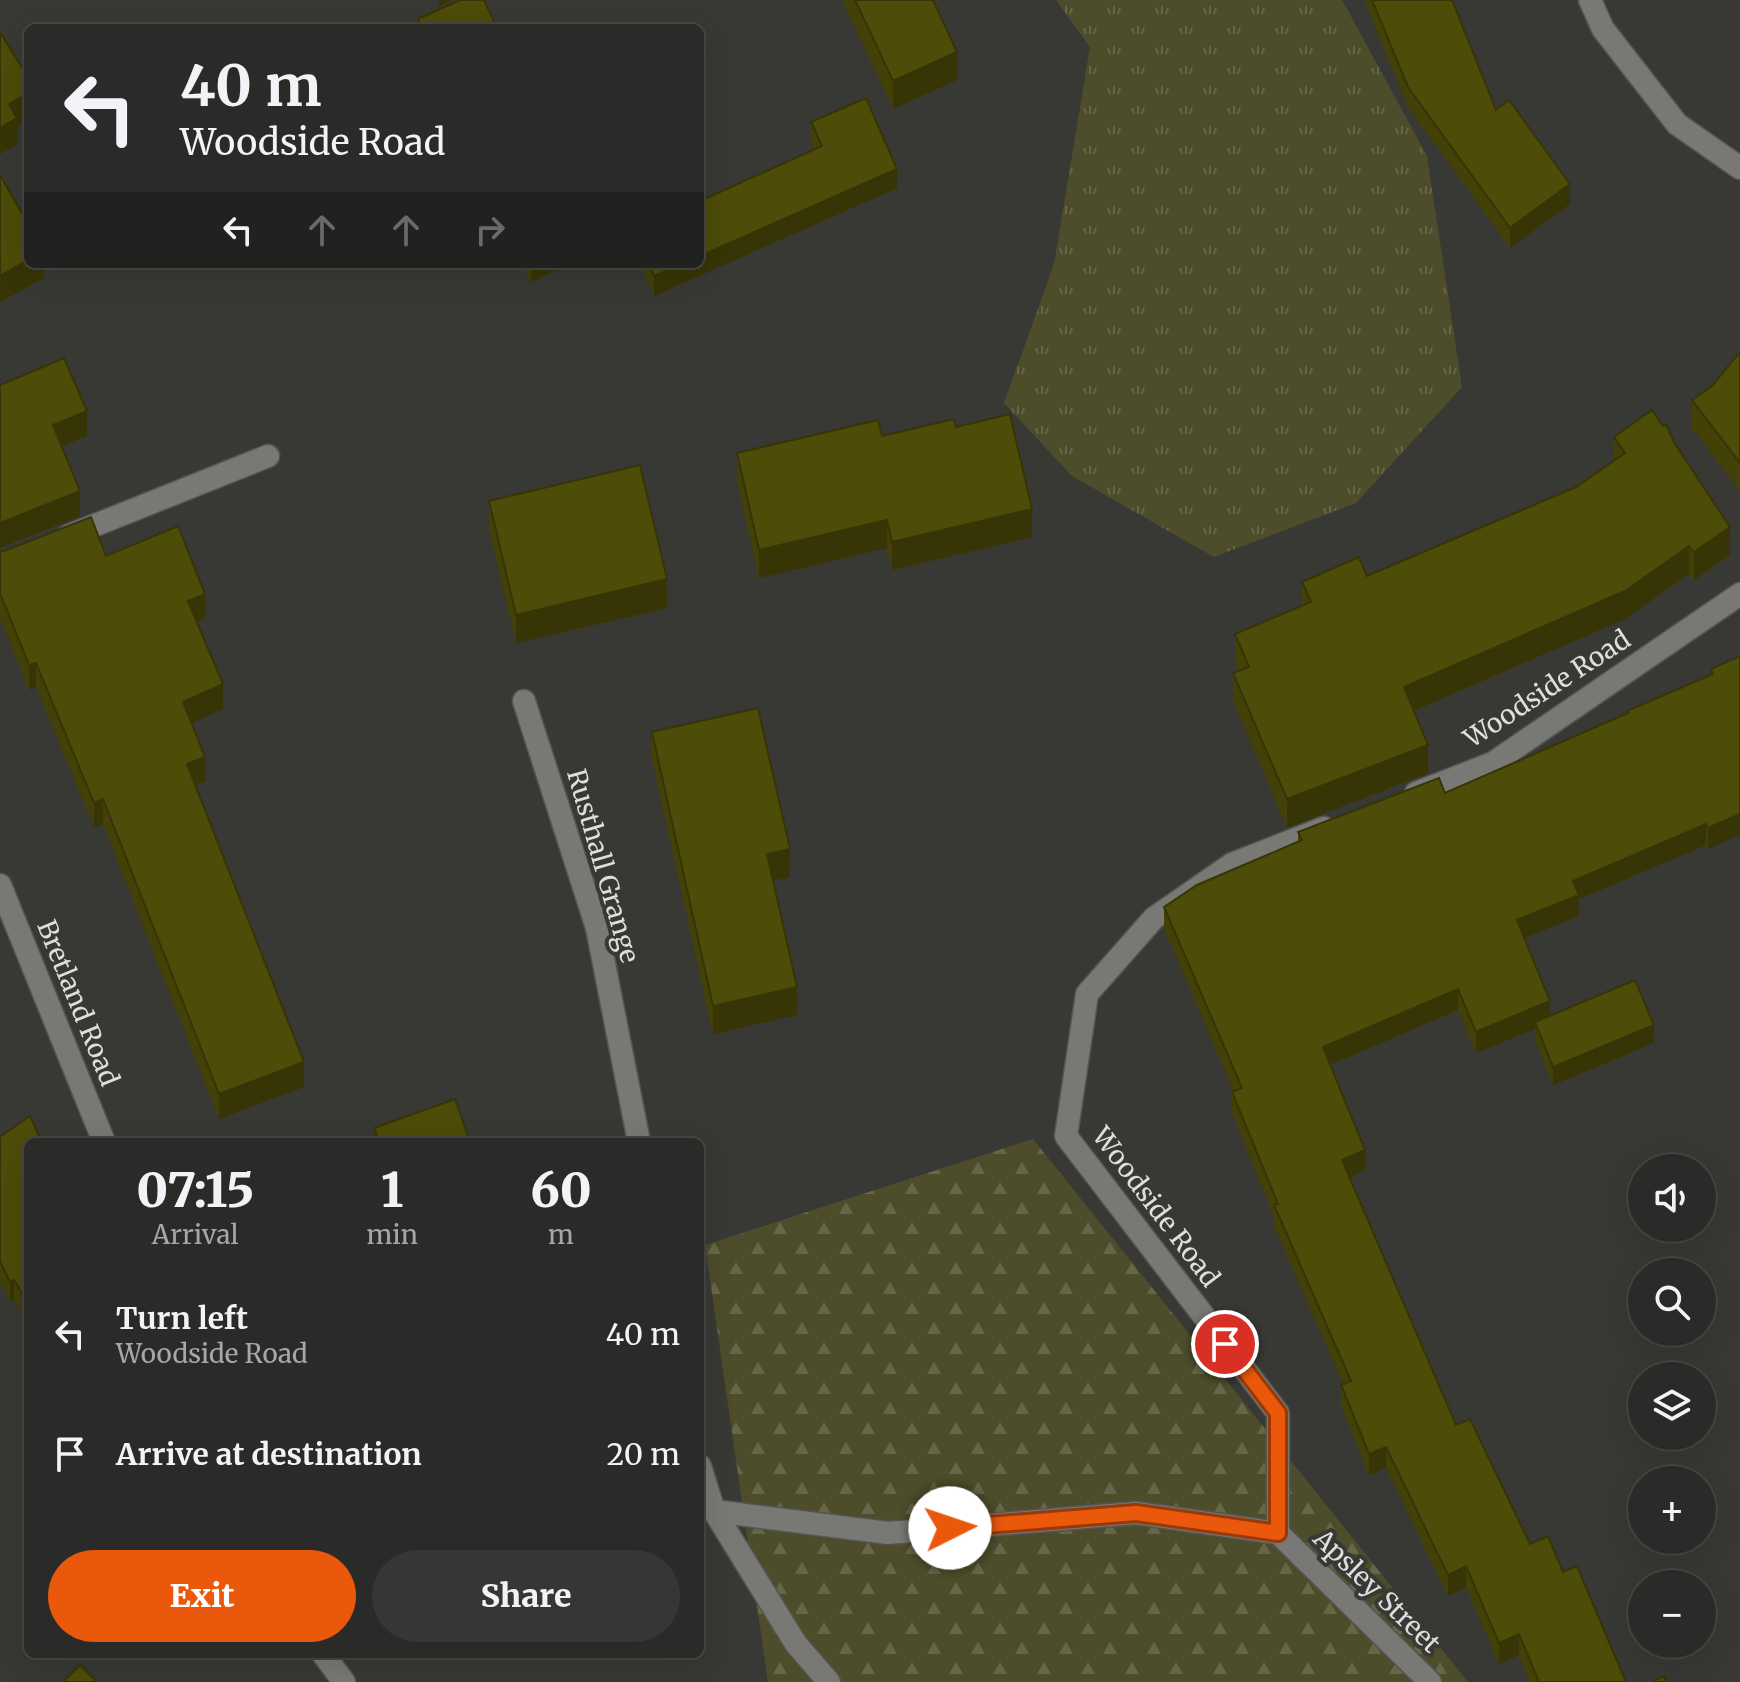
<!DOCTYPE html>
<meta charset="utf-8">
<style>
body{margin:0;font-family:Merriweather,serif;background:#363634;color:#f1f3f6;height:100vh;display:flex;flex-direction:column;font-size:30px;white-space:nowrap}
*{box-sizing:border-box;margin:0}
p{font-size:26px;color:#a5a7a8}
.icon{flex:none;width:44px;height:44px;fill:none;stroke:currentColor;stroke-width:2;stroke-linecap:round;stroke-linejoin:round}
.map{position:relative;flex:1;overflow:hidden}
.details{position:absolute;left:24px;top:1138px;width:680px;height:520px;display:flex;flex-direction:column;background:#2a2a28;border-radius:12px;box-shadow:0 8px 32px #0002,0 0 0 2px #464645}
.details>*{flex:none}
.banner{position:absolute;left:24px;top:24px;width:680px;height:244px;border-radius:12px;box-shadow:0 8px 32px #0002,0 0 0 2px #464645;background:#2a2a28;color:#f1f3f6;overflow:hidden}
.buttons{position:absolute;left:1628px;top:1154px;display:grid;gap:16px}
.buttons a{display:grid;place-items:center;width:88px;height:88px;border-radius:50%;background:#2a2a28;box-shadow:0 8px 32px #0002,0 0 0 2px #464645;font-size:40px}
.pin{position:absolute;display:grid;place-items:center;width:68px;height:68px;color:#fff;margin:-34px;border:4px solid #fff;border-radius:50%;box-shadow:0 2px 8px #0007}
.me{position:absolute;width:88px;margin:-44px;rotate:86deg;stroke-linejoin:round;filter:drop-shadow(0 0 6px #0008)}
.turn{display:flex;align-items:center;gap:28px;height:168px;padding:0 24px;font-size:36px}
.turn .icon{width:104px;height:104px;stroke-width:2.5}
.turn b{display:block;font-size:56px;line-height:68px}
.lanes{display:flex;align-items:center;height:76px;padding:0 24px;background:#0003;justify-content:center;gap:40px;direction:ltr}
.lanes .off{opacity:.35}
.eta{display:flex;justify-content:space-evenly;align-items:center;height:136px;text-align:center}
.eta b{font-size:48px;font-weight:800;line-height:56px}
.primary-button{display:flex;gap:16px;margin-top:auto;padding:16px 24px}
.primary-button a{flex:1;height:92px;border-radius:48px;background:#ea580c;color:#fff;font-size:32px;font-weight:800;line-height:92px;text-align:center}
.primary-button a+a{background:#363634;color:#f1f3f6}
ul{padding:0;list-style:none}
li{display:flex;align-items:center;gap:24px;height:120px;padding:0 24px}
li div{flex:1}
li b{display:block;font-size:30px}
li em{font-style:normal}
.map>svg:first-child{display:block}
.grass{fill:url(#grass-tufts)}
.forest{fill:url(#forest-firs)}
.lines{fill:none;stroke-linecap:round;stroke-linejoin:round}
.service-casing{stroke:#545452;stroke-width:25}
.minor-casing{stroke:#545452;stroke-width:25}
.service{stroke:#787875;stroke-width:22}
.minor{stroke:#787875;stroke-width:22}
.wall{fill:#434108}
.shaded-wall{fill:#373506}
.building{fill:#4e4c09;stroke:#373506;stroke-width:2}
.route-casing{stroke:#983908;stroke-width:20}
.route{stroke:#ea580c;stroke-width:14}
.labels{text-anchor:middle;stroke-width:8;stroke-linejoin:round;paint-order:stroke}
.street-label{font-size:26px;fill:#dededc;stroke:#383835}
</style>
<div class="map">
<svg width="1740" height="1682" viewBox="0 0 1740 1682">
<defs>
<pattern id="grass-tufts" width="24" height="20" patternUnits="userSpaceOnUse" patternTransform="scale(2)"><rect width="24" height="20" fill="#4d4d2b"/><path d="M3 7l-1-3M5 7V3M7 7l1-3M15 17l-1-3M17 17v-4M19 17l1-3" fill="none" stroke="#666649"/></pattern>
<pattern id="forest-firs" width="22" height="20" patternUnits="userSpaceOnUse" patternTransform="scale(2)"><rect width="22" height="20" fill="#4d4d2b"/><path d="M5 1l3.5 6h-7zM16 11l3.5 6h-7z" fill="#666649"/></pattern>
</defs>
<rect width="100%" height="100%" fill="#383835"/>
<polygon class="grass" points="1056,0 1342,0 1427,156 1462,387 1356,503 1214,557 1072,476 1004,403 1054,264 1090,47"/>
<polygon class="forest" points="1033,1139 1468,1682 768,1682 705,1245"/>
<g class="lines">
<defs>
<polyline id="service" points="68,536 268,456"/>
<g id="minor">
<polyline points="1590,0 1603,29 1677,124 1740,168"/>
<polyline points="524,701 597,928 639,1142"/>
<polyline points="1416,793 1493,763 1740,594"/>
<polyline points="0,885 104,1142"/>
<polyline points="700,1466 714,1511 796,1644 829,1682"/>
<polyline points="714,1511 888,1533 1136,1513 1278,1533 1430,1682"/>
<polyline points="1278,1533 1278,1413 1066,1136 1087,994 1154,918 1232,864 1324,828"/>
<polyline points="323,1654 344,1682"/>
</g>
</defs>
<use href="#service" class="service-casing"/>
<use href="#minor" class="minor-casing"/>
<use href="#service" class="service"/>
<use href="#minor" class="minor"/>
</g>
<g class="wall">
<polygon points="842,0 933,0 957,80 893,109"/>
<polygon points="1364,0 1452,0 1496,110 1570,204 1510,248 1408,107"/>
<polygon points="811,122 897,188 654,296 640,264 700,264 815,150 811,142"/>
<polygon points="522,264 569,264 531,282"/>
<polygon points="1740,352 1740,491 1692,428 1692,400 1712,386"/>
<polygon points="956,427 1032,537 892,570 887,548 759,578 737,481 737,453"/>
<polygon points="1614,437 1675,444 1730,555 1694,580 1689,574 1625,619 1414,711 1428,773 1287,828 1233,701 1233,673 1238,671 1235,663 1235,634 1302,606 1302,582 1367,576 1576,487 1614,460"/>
<polygon points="489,501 667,608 516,643 489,529"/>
<polygon points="0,551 106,556 205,619 197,623 223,709 191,723 205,781 195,786 304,1087 219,1119 103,824 94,827 36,687 29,690 0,618"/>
<polygon points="1740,656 1708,849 1706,845 1579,899 1579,916 1524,938 1550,1016 1654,1043 1553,1085 1535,1040 1535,1029 1476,1053 1458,1010 1330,1065 1365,1171 1349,1178 1456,1425 1530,1544 1563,1572 1626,1682 1530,1682 1519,1655 1499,1664 1466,1587 1448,1596 1386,1468 1369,1475 1341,1406 1341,1385 1343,1384 1274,1226 1274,1217 1232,1113 1232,1092 1234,1092 1164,928 1164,907 1298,841 1298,832 1445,793 1627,713 1627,711 1711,674 1711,669"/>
<polygon points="652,732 790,877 773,881 797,1015 713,1034 652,760"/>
<polygon points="374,1128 470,1142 374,1142"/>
<polygon points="0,1137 28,1142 28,1322 14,1300 10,1301 0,1281"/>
</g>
<g class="shaded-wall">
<polygon points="439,0 452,0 439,6"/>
<polygon points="957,52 957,80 893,109 893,81"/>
<polygon points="28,93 28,119 17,126 17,144 0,154 0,128 9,104"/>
<polygon points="897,169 897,188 654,296 654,276 682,264 700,264 700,256"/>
<polygon points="1570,184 1570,204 1510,248 1510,228"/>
<polygon points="28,260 28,264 44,264 44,278 0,302 0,276"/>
<polygon points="531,264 569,264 531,282"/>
<polygon points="87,411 87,436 53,450 53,425"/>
<polygon points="80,491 80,516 0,548 0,523"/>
<polygon points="1032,509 1032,537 892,570 892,542"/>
<polygon points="887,520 887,548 759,578 759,550"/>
<polygon points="1730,527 1730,555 1694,580 1694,552"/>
<polygon points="1689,546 1689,574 1625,619 1404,715 1404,687"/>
<polygon points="667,579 667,608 516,643 516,615"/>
<polygon points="205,594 205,619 188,626 188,601"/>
<polygon points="36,663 36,687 29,690 29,665"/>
<polygon points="223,684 223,709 183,727 183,702"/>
<polygon points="1428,745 1428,773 1287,828 1287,799"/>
<polygon points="205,757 205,781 187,789 187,764"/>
<polygon points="103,799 103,824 94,827 94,803"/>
<polygon points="1740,814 1740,835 1708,849 1708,828"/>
<polygon points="1706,824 1706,845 1579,899 1579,916 1517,941 1517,920 1573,881"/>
<polygon points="790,849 790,877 767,882 767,854"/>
<polygon points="797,987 797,1015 713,1034 713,1006"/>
<polygon points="1458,989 1458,1010 1323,1068 1323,1047"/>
<polygon points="1550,1001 1550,1022 1535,1022 1535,1029 1476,1053 1476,1032"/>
<polygon points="1654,1025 1654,1043 1553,1085 1553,1067"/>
<polygon points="304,1062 304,1087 219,1119 219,1094"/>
<polygon points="1365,1150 1365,1171 1342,1181 1342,1160"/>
<polygon points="14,1280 14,1300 10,1301 10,1282"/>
<polygon points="1386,1447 1386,1468 1369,1475 1369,1454"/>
<polygon points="1466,1566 1466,1587 1448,1596 1448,1575"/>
<polygon points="1519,1634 1519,1655 1499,1664 1499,1643"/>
</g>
<g class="building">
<polygon points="460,0 484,0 497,28 422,28 418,19"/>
<polygon points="855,0 933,0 957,52 893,81"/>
<polygon points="1372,0 1452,0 1496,110 1509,100 1570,184 1510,228 1408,87"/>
<polygon points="0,32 28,77 28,93 9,104 17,118 0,128"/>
<polygon points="866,98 897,169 700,256 700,201 822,146 811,122"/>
<polygon points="0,175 28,224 28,260 0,276"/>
<polygon points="648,264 682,264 654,276"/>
<polygon points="1740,352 1740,463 1692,400 1712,386"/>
<polygon points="64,358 87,411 53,425 80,491 0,523 0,385"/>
<polygon points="1652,410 1663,426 1666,424 1675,444 1730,527 1694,552 1689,546 1625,591 1404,687 1428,745 1287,799 1233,673 1249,667 1235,634 1311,602 1302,582 1359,557 1367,576 1576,487 1625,453 1614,437"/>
<polygon points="1010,414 1032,509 892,542 887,520 759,550 737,453 878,420 882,436 954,419 956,427"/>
<polygon points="640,465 667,579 516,615 489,501"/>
<polygon points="91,517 106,556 178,526 205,594 188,601 223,684 183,702 205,757 187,764 304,1062 219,1094 103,799 94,803 36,663 29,665 0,593 0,551 4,551"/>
<polygon points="1740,656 1740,814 1708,828 1706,824 1573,881 1579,895 1517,920 1550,1001 1476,1032 1458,989 1323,1047 1365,1150 1342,1160 1456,1425 1470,1419 1530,1544 1548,1536 1563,1572 1577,1566 1626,1682 1539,1682 1519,1634 1499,1643 1466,1566 1448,1575 1386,1447 1369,1454 1341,1385 1351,1381 1274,1205 1278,1204 1232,1092 1242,1088 1164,907 1197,885 1302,840 1298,832 1439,778 1445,793 1628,713 1627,711 1713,674 1711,669"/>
<polygon points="758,708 790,849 767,854 797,987 713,1006 652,732"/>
<polygon points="1635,980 1654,1025 1553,1067 1535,1022"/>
<polygon points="455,1099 470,1142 379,1142 374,1128"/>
<polygon points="30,1116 42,1142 28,1142 28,1303 14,1280 10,1282 0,1261 0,1137"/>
<polygon points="80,1665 97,1682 63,1682"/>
<polygon points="1664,1676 1667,1682 1652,1682"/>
</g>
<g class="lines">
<defs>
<polyline id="route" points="950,1528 1136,1513 1278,1533 1278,1413 1225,1344"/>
</defs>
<use href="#route" class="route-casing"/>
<use href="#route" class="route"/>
</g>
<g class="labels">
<g class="street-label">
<text transform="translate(1547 689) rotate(-33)" y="9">Woodside Road</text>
<text transform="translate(603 866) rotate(74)" y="9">Rusthall Grange</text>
<text transform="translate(78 1003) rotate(68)" y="9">Bretland Road</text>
<text transform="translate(1156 1207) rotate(53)" y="9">Woodside Road</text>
<text transform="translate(1377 1591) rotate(44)" y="9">Apsley Street</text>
</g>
</g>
</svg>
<div class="buttons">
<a><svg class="icon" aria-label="sound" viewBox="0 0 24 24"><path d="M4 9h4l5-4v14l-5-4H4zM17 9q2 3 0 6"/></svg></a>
<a><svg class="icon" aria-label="search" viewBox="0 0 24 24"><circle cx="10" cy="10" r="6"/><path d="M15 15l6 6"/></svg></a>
<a><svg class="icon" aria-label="layers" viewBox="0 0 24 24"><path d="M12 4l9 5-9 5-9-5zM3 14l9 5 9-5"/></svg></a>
<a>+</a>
<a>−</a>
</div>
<div class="pin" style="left:1225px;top:1344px;background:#d93025"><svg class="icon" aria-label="arrive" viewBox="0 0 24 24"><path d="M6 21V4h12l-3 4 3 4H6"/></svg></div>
<svg class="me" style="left:950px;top:1528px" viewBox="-20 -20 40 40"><circle r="19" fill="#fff"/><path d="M0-13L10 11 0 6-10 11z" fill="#ea580c"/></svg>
<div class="banner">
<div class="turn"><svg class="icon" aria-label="left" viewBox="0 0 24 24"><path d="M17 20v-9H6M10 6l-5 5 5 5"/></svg><div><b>40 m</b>Woodside Road</div></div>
<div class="lanes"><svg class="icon" aria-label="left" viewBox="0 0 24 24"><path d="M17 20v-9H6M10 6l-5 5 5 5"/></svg><svg class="icon off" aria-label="ahead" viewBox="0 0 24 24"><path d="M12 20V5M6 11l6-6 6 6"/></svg><svg class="icon off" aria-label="ahead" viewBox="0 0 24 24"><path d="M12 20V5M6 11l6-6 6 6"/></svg><svg class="icon off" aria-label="right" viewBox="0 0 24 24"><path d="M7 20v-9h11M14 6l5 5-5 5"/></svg></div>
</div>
<section class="details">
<div class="eta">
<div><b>07:15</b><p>Arrival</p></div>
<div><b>1</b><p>min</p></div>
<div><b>60</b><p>m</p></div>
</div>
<ul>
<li><svg class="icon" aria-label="left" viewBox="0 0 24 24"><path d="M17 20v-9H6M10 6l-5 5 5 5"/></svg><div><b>Turn left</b><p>Woodside Road</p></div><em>40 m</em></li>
<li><svg class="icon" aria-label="arrive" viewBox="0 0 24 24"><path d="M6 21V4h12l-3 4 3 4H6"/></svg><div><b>Arrive at destination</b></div><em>20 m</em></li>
</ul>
<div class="primary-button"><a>Exit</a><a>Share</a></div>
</section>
</div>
